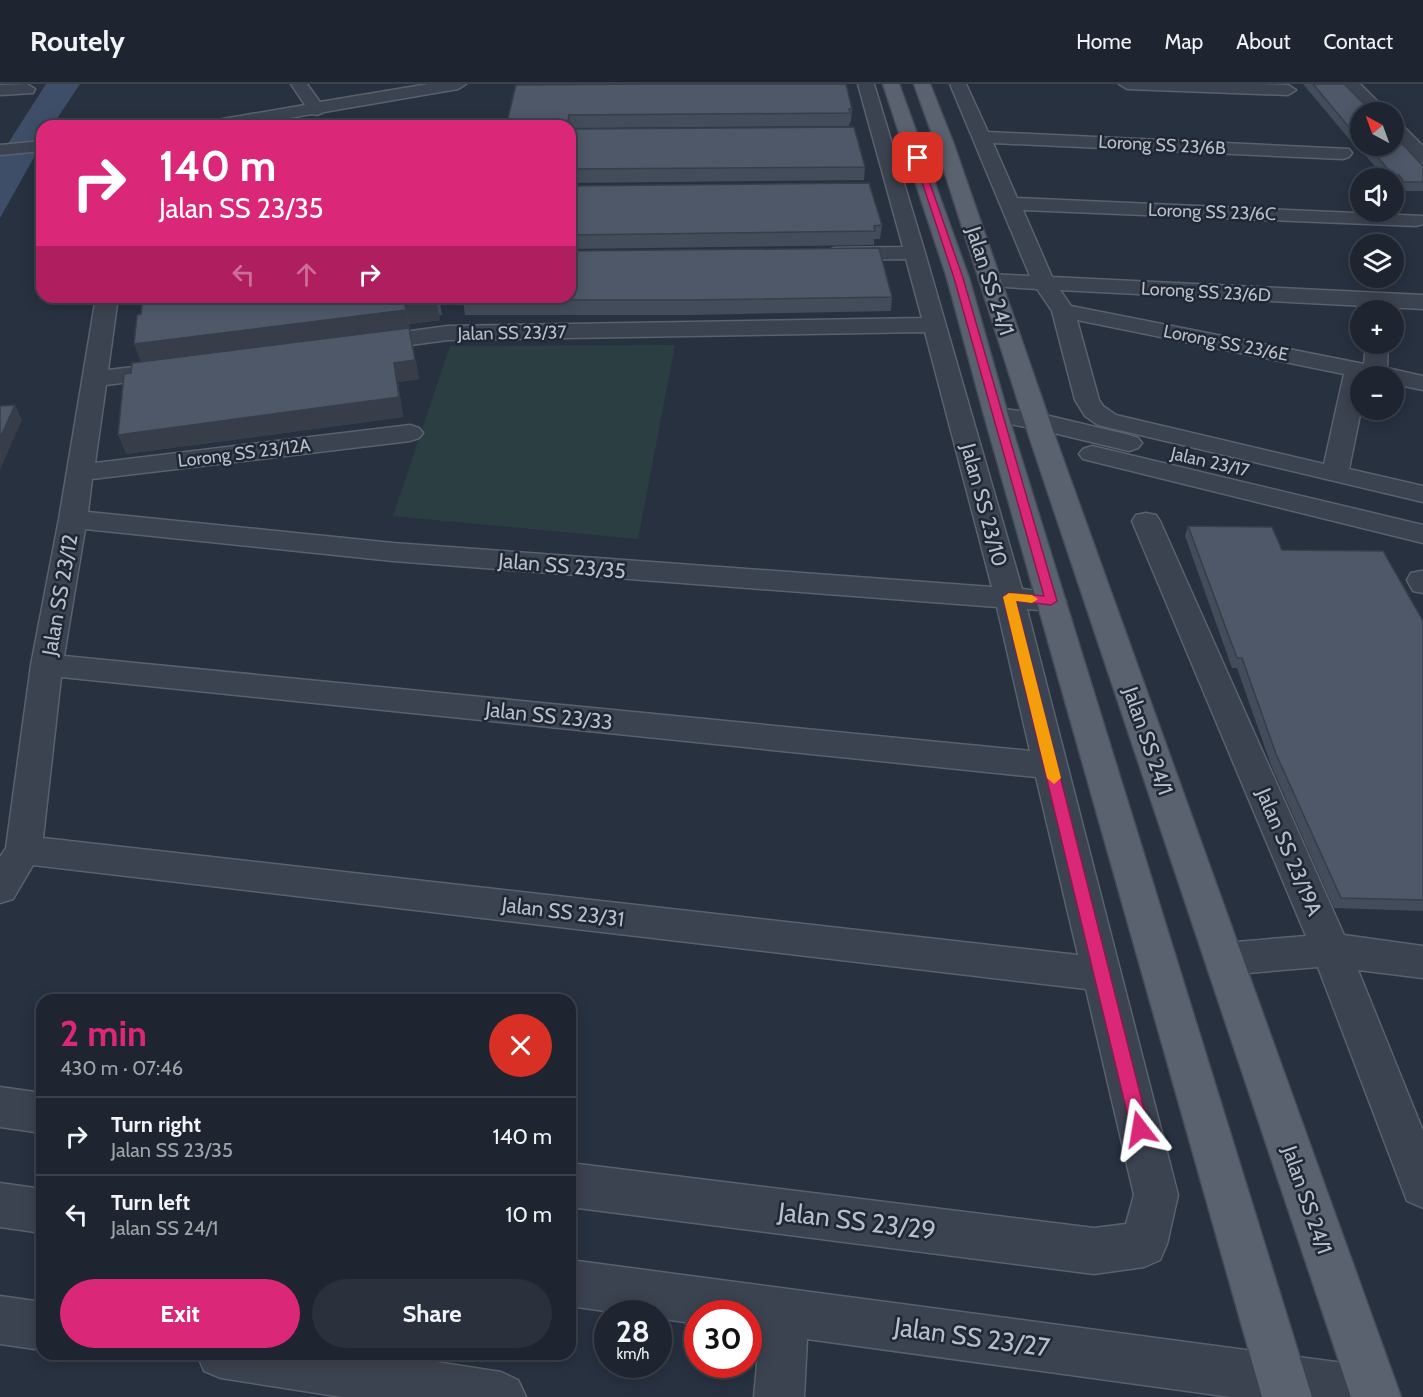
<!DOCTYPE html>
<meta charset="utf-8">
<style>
body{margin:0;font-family:Cabin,sans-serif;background:#2b313c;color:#f1f3f6;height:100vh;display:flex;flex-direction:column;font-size:22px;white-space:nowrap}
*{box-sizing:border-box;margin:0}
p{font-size:20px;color:#a1a5ab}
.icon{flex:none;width:33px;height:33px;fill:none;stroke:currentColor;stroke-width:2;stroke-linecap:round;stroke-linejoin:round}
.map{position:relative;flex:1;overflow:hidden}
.details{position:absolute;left:36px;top:910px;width:540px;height:366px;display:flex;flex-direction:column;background:#1e2530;border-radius:18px;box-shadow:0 3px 15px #0003,0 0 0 2px #3c424c}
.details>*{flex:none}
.guide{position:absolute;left:36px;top:36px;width:540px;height:183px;border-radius:18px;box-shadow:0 3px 15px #0003,0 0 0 2px #3c424c;background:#db2777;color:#fff;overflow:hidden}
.needle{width:39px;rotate:319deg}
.tools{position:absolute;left:1350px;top:18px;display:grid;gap:12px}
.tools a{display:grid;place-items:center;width:54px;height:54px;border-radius:50%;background:#1e2530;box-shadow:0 3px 15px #0003,0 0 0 2px #3c424c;font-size:30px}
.speed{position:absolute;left:594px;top:1216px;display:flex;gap:12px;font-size:30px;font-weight:700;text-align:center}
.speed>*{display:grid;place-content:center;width:78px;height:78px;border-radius:50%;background:#1e2530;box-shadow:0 3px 15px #0003,0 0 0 2px #3c424c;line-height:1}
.speed small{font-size:15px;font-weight:400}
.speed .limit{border:9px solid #d22;background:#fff;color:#111}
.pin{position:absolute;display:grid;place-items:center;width:51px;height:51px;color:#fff;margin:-26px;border-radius:12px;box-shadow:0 3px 9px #0006}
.me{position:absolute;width:66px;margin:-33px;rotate:346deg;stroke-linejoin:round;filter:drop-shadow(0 0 4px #0008)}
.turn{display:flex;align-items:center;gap:21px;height:126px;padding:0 24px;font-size:27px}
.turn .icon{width:78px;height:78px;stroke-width:2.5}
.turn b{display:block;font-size:42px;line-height:51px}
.lanes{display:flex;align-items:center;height:57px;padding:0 24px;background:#0003;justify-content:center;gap:30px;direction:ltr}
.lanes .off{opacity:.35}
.round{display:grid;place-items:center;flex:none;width:63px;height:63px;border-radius:32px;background:#2b313c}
.head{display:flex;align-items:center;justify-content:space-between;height:102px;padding:0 24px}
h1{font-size:36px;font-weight:800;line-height:45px;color:#db2777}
.cta{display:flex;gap:12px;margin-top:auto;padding:12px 24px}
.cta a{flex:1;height:69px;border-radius:36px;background:#db2777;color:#fff;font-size:24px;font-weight:800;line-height:69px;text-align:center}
.cta a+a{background:#2b313c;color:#f1f3f6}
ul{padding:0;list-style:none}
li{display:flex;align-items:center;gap:18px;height:78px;padding:0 24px;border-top:2px solid #3c424c}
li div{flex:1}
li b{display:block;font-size:22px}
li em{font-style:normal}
header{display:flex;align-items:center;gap:36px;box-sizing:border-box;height:84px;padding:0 30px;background:#1e2530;border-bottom:2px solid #3c424c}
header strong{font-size:28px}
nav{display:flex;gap:33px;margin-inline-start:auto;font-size:21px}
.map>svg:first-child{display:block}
.green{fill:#2b3f42}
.water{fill:#3f4e68}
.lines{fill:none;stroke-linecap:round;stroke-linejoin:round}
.minor-casing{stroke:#59616d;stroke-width:3}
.major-casing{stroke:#454c59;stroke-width:3}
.minor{fill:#3c4350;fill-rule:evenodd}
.major{fill:#5a6270;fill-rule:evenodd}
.wall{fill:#434c5a}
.shaded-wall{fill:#373e4a}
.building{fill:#4e5869;stroke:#373e4a;stroke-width:1.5}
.route{fill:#db2777;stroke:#8e194d;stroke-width:1.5}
.slow{fill:#f59e0b}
.labels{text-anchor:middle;stroke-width:5;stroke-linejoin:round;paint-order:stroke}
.far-street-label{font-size:18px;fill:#b8bfca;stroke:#202835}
.street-label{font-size:21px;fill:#b8bfca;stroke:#202835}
.near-street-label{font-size:26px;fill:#b8bfca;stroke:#202835}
</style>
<header>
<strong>Routely</strong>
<nav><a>Home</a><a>Map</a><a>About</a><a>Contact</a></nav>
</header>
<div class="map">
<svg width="1423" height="1313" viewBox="0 0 1423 1313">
<rect width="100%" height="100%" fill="#283140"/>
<polygon class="green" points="675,261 638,455 393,432 450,262"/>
<polygon class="water" points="46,0 80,0 52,42 42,42 42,59 0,134 0,72"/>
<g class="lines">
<defs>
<g id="minor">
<polygon points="27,0 35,5 33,9 0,11 0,1"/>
<polygon points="291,0 307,0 320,18 428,0 466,0 458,5 324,28 317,31 312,30 242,42 202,42 205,38 211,37 305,21"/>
<path d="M 858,0 L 874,0 L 925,169 L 1022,505 L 1061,510 L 1066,517 L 1061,524 L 1051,527 L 1027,525 L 1178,1111 L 1167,1160 L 1160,1176 L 1144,1183 L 1094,1190 L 570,1123 L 570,1079 L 1094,1144 L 1126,1140 L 1134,1111 L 1086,905 L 33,781 L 13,815 L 0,819 L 0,773 L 6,764 L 31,581 L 59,435 L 96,213 L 118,213 L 108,286 L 167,279 L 175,281 L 179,286 L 175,291 L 167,293 L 106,301 L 95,379 L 410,341 L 419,344 L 423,349 L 419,354 L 410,357 L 92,395 L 88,428 L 393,459 L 992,503 L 925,248 L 448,256 L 366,267 L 358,265 L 354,260 L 358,255 L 366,253 L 448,242 L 922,234 L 906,175 L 835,176 L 828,174 L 825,170 L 828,166 L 835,164 L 903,163 ZM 85,445 L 393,477 L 997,523 L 1030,667 L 64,572 ZM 61,593 L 1036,693 L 1078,871 L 43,754 Z"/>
<path d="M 950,0 L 966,0 L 988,48 L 1349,65 L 1352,69 L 1349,73 L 1343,75 L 993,59 L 1017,114 L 1423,132 L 1423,140 L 1416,142 L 1023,126 L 1052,193 L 1423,211 L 1423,225 L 1060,206 L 1071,222 L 1364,280 L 1366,260 L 1388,260 L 1387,284 L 1423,292 L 1423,306 L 1394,300 L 1394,292 L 1360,292 L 1361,326 L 1349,385 L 1423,402 L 1423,418 L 1098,341 L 1085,332 L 1075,316 L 1052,227 L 1037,205 L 990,202 L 982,201 L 979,196 L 982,191 L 990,190 L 1030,192 ZM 1077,236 L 1344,290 L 1324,380 L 1116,331 L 1103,322 L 1099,316 Z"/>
<polygon points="1119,0 1262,0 1288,1 1296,6 1288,11 1127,5"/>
<polygon points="1343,0 1360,0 1388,28 1370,28"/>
<polygon points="1394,38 1400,39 1423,62 1423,79 1416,77 1394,53"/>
<polygon points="42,57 42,67 0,71 0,61"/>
<polygon points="996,324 1037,329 1129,351 1138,354 1142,359 1138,364 1129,367 1037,345 987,336 984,331 987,326"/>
<polygon points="1092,362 1423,441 1423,459 1083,375 1079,370 1083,365"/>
<polygon points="1146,429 1156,431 1160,437 1344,851 1423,862 1423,894 1358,886 1423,1047 1423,1124 1407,1117 1318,883 1224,891 1210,887 1205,875 1210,863 1224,859 1306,852 1132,437 1136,431"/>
<polygon points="1421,487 1423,487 1423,509 1413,507 1407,496 1411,489"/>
<polygon points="0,1003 42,1009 42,1049 0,1043"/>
<polygon points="0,1099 42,1105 42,1149 0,1143"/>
<polygon points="570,1176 1374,1283 1391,1291 1399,1308 1397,1313 1231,1313 807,1255 804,1313 754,1313 760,1248 748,1247 748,1230 698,1230 698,1240 658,1234 658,1230 626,1230 570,1222"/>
<polygon points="0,1212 42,1218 42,1266 0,1260"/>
<polygon points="197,1270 384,1270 501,1288 518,1296 526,1313 342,1313 221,1294 204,1287"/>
</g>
<g id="major">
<polygon points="883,0 899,0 969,194 1008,331 1312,1313 1262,1313 984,331 947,194"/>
<polygon points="914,0 930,0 953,58 1057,358 1401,1313 1351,1313 1031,358 935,58"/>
</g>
</defs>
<use href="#minor" class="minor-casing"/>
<use href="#major" class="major-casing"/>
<use href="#minor" class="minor"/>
<use href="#major" class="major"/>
</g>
<g class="wall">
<polygon points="1303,0 1344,0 1360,28 1360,62 1394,62 1423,82 1423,107 1401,107 1395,100 1394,100 1394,94 1385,94 1358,63 1355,62"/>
<polygon points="516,1 852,25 851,38 850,38 849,42 570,44 570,42 506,42"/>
<polygon points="570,45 865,83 864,96 570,99"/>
<polygon points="570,102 882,141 880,155 874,155 874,161 570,165"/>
<polygon points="143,213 439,213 442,231 439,231 440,236 409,240 419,295 398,298 403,333 126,370 131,289 140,278 141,230"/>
<polygon points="892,213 891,227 690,231 465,231 463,216"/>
<polygon points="1188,442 1282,466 1423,537 1423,827 1334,824 1271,681 1237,584 1232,584 1185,452"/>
</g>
<g class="shaded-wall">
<polygon points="569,31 570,42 567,42"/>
<polygon points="436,217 440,236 409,240 405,221"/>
<polygon points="406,226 419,295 398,298 403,333 126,370 118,351 141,279 134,260"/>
<polygon points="15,321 22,336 0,386 0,354"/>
</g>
<g class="building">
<polygon points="645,0 846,0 852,25 849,25 850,29 569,31 567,42 506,42 516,1"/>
<polygon points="1313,0 1344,0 1372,28 1360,28 1360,54 1358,54"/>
<polygon points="854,43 865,83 570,85 570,45"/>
<polygon points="1394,51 1423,82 1423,98 1404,98 1399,91 1393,91 1368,62 1394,62"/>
<polygon points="869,99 882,141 874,142 875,147 570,151 570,102"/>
<polygon points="879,164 892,213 690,216 463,216 463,213 570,213 570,167"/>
<polygon points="143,213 435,213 436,217 405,221 406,226 134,260 137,231 141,230"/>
<polygon points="409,244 415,276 394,279 399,313 118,351 124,290 131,289 132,279"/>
<polygon points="15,321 0,354 0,322"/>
<polygon points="1188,442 1272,443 1282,466 1383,467 1423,537 1423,816 1341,814 1276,670 1242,574 1237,574"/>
</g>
<polygon class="route" points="918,71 921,74 963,194 1057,517 1051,521 1016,517 1149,1045 1146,1051 1140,1053 1134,1051 1131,1045 1003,513 1009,509 1044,512 954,194 914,74"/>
<polygon class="slow" points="1009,509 1032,511 1038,515 1032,519 1016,517 1061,694 1054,700 1047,694 1003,513"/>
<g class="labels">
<g class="far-street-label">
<text transform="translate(1162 61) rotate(3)" y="6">Lorong SS 23/6B</text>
<text transform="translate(1212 128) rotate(2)" y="6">Lorong SS 23/6C</text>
<text transform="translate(1206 208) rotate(3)" y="6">Lorong SS 23/6D</text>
<text transform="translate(512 249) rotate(-1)" y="6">Jalan SS 23/37</text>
<text transform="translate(1226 259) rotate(11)" y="6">Lorong SS 23/6E</text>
<text transform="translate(244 369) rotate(-7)" y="6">Lorong SS 23/12A</text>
<text transform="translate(1210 378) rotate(13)" y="6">Jalan 23/17</text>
</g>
<g class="street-label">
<text transform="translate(990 197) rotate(72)" y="7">Jalan SS 24/1</text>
<text transform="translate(984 421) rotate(75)" y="7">Jalan SS 23/10</text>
<text transform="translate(562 482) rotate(5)" y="7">Jalan SS 23/35</text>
<text transform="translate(60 511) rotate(-80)" y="7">Jalan SS 23/12</text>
<text transform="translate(549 632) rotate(6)" y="7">Jalan SS 23/33</text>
<text transform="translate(1148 657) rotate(71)" y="7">Jalan SS 24/1</text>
<text transform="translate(1289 768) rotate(67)" y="7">Jalan SS 23/19A</text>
<text transform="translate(563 828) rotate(7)" y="7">Jalan SS 23/31</text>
<text transform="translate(1307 1116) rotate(71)" y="7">Jalan SS 24/1</text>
</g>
<g class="near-street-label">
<text transform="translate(857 1137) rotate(7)" y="9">Jalan SS 23/29</text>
<text transform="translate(972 1253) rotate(8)" y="9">Jalan SS 23/27</text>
</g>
</g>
</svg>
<div class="tools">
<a><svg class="needle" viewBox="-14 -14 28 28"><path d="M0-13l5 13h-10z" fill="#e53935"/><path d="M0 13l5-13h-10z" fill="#a1a5ab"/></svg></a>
<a><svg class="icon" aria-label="sound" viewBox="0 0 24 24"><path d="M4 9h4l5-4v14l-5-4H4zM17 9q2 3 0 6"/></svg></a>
<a><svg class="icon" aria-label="layers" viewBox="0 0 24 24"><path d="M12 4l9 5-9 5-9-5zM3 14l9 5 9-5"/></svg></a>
<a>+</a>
<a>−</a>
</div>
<div class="speed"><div>28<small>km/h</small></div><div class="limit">30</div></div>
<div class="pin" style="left:918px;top:74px;background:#d93025"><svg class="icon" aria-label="arrive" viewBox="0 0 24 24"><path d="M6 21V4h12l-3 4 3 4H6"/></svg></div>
<svg class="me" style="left:1140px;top:1045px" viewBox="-20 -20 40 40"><path d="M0-17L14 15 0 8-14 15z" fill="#db2777" stroke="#fff" stroke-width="4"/></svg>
<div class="guide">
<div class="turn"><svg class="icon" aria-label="right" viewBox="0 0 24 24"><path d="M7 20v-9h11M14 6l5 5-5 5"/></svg><div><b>140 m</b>Jalan SS 23/35</div></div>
<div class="lanes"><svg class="icon off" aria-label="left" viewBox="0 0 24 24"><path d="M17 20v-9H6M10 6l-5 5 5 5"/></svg><svg class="icon off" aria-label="ahead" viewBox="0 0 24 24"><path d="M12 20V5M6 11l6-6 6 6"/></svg><svg class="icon" aria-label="right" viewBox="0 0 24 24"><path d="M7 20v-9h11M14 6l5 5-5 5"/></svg></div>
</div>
<section class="details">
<div class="head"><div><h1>2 min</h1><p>430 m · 07:46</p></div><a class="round" style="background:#d93025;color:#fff"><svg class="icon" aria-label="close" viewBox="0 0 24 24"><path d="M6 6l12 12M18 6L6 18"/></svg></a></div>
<ul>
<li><svg class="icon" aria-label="right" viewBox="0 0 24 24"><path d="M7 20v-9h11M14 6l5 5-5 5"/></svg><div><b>Turn right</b><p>Jalan SS 23/35</p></div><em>140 m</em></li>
<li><svg class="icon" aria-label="left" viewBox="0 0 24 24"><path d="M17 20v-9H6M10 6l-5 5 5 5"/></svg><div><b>Turn left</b><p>Jalan SS 24/1</p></div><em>10 m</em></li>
</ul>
<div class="cta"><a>Exit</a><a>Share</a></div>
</section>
</div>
